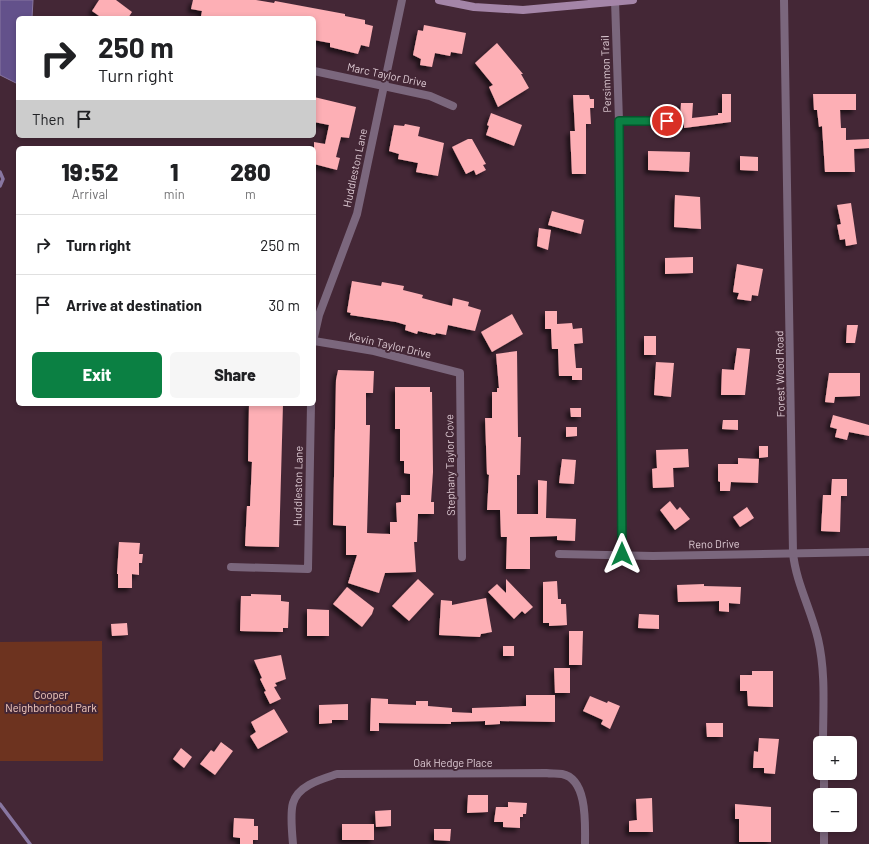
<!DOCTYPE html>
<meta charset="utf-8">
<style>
body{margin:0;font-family:Barlow,sans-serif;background:#f6f6f6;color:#202124;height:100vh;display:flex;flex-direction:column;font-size:15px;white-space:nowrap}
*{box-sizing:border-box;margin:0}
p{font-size:13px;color:#757577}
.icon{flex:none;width:22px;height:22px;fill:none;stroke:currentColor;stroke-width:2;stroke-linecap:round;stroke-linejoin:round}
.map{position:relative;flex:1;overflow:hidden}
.drawer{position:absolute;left:16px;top:146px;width:300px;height:260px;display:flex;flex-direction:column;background:#fff;border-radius:6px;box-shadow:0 2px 6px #0003}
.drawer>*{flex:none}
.guide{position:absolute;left:16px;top:16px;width:300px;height:122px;border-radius:6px;box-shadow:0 2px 6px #0003;background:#fff;color:#202124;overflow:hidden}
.fabs{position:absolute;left:813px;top:736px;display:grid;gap:8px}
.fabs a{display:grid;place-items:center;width:44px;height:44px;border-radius:6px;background:#fff;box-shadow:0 2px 6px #0003;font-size:20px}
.pin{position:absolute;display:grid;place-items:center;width:34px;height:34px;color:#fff;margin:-17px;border:2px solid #fff;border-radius:50%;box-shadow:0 1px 4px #0007}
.me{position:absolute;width:44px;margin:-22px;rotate:0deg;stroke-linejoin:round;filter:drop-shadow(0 0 3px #0008)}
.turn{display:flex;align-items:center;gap:14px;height:84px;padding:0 16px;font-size:18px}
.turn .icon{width:52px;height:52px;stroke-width:2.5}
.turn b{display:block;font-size:28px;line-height:34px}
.then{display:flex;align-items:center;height:38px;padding:0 16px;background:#0003;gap:8px;font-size:15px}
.eta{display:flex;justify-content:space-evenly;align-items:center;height:68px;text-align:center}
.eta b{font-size:24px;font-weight:800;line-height:28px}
.cta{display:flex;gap:8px;margin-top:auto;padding:8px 16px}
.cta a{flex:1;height:46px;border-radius:6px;background:#0b8043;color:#fff;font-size:16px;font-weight:800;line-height:46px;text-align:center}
.cta a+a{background:#f6f6f6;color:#202124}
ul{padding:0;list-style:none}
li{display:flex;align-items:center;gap:12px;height:60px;padding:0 16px;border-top:1px solid #e0e0e0}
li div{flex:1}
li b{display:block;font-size:15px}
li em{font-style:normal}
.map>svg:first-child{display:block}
.green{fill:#6d331f}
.water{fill:#63518b;stroke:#8876a1}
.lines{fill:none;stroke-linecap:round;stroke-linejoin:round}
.stream{stroke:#8876a1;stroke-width:3.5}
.building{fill:#fdafb5;filter:url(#shadow)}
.lane{stroke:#7b677d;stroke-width:5}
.street{stroke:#7b677d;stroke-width:8}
.secondary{stroke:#a485a8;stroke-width:8}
.route-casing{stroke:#07532c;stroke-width:10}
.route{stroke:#0b8043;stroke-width:7}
.labels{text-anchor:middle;stroke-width:4;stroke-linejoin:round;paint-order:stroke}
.street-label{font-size:11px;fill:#dfccd5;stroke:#442736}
.park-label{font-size:11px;fill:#f5cdc0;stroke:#442736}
</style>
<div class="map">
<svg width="869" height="844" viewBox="0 0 869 844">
<defs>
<filter id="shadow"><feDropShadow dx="-3.5" dy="3.5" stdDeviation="2" flood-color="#0009"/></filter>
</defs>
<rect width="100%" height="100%" fill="#442736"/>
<polygon class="green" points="102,641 103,761 0,761 0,642"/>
<polygon class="water" points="0,0 33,0 32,18 18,18 18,84 0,75"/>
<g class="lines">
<g class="stream">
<polyline points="0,172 3,179 0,186"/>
<polyline points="0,804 30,844"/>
</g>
</g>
<g class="building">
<polygon points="99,0 116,0 132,12 128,18 102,18 92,11"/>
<polygon points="193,0 256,0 274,3 275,1 345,14 345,16 365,20 365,24 373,26 369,47 361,45 358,54 330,47 330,43 314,40 314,18 209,18 201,16 202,11 191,9"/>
<polygon points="424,25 466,33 462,54 451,52 450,56 435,53 432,67 420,65 421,59 413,55 418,30 423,31"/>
<polygon points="497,43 523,74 521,74 529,88 498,107 489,87 493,85 475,63"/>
<polygon points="722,94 731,94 731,122 684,128 684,120 680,120 681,103 693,103 692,118 718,115 718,113 722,113"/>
<polygon points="813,94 856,94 856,110 840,110 841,128 846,128 846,140 869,139 869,148 854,149 855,172 825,172 822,126 819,127 817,110 814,110"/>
<polygon points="573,95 589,95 590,99 594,99 594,108 590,108 591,124 586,124 586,174 572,174 570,131 575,131"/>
<polygon points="314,97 356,107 349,138 341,137 336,157 340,158 337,170 314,164 314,142 325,144 329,125 314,122"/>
<polygon points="491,113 522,125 514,146 486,135 489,126 487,125"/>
<polygon points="405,124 420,127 418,136 444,143 438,176 416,172 418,163 398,159 399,154 389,151 394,125 404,126"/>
<polygon points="468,139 472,139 486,164 483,165 486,170 476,175 474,170 466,174 452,147"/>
<polygon points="648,151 690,152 689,172 648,170"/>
<polygon points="740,156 758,157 758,171 740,170"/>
<polygon points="675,195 700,197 701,229 674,227"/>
<polygon points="851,203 857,244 846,246 845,239 840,240 837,225 841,224 837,205"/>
<polygon points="552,211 584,220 581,234 548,225"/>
<polygon points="539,228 551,230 548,250 537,246"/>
<polygon points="693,257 693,273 665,274 665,258"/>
<polygon points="737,264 763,269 758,296 752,295 751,301 737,299 739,293 733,292"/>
<polygon points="352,281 381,286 382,282 404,286 403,290 423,295 422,298 452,306 453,298 469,302 468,306 481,310 475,331 448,325 446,335 436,333 435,335 418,331 417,334 405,330 406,325 396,322 350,315 351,313 347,312"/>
<polygon points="545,311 557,311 557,324 572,323 573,329 582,328 583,343 574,344 576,368 582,368 582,380 572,380 572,376 559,376 558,349 552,349 551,329 545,329"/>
<polygon points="512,314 523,334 492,352 481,332"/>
<polygon points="847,325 858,325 855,343 846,343"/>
<rect x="644" y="336" width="12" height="19"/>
<polygon points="737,348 750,349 745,395 721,395 722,369 734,370"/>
<polygon points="517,351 518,437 521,437 520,475 517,475 517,514 538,514 538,480 547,481 546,518 576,519 575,541 557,540 557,536 530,537 530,569 506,569 507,537 501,537 500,510 487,510 489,475 487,474 485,418 492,418 492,392 497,392 497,388 499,388 496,354"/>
<polygon points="656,362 674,363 671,397 654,395"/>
<polygon points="338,370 374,371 373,393 366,393 366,425 370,425 367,533 390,534 390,522 397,522 396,503 401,502 401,495 410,495 410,474 404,473 404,461 400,461 400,429 395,429 395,387 430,387 430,392 432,392 433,472 431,502 434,502 434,514 418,514 417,542 414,542 416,572 385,573 379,593 348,583 357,555 346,555 346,526 333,525 336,380"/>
<polygon points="829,373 860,373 860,396 835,397 834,403 825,402"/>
<polygon points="249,404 283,404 279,547 245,546 247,506 250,506 252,462 248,461"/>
<polygon points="570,408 581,408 581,417 571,417"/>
<polygon points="833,415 869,425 869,436 849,432 847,440 835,437 837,429 830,427"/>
<polygon points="723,420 738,420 738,430 722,429"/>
<polygon points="566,427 577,427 577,436 566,437"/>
<polygon points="759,446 768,446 768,457 759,458"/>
<polygon points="688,449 689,467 673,468 674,487 653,488 652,469 657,468 656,450"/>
<polygon points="738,458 759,459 758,483 731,482 730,491 720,491 720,482 718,481 718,464 738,464"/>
<polygon points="562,459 576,460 574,484 559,483"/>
<polygon points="832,479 847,479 847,496 841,496 840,532 821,531 823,495 831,495"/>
<polygon points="670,501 677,510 680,507 690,519 675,530 660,510"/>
<polygon points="747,507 754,518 740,527 733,517"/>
<polygon points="119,542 140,543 139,554 143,554 142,563 139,563 139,575 132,574 132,588 118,588 118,574 117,574"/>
<polygon points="418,579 434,594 409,621 392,606"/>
<polygon points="506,579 533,607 525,614 522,611 514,619 488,592 497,584 506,593"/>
<polygon points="557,581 558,599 561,599 561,604 566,604 567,625 549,626 549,623 543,623 543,582"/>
<polygon points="704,584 704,586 741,587 740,604 729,603 729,612 719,611 719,601 678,602 677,585"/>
<polygon points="347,587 374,608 372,614 362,627 333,604"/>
<polygon points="251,594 281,595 281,601 289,602 288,628 283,628 283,632 240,631 241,596 251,596"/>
<polygon points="486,598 492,632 481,634 480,637 439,635 441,600 452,601 452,605"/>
<polygon points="307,609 329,610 329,636 307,636"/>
<polygon points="639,614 659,615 659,629 638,628"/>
<polygon points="127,623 128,635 112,636 111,624"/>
<polygon points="569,631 583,631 582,665 569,665"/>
<rect x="503" y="646" width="11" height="10"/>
<polygon points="281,655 286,679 275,683 277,686 274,687 281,699 270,704 264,692 266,691 260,679 262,678 254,660"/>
<polygon points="554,668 570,668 570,693 555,693"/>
<polygon points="752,671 773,671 773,707 748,706 747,691 740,691 740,675 752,675"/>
<polygon points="526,695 555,695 555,722 500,721 500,724 485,725 485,721 451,722 451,724 379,723 379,731 370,731 371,698 388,699 388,704 416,705 416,701 428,701 428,706 452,708 452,712 472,713 472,708 526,706"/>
<polygon points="590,696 607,703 608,701 620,706 610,729 601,724 603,720 583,711"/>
<polygon points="348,704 348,720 332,720 332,723 319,724 319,705"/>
<polygon points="274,709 288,732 258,749 250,736 256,732 251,722"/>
<polygon points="706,723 723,723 723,737 707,737"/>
<polygon points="759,738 779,739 775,774 764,773 764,768 753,768 754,751 758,752"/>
<polygon points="221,742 233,751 215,775 200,764 211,750 214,752"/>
<polygon points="181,748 192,757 184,768 173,759"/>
<polygon points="468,795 488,795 488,812 467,813"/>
<polygon points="652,798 653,832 629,832 629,821 637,820 636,799"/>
<polygon points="508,802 527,803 526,814 523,814 523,817 520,817 520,828 503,827 503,822 494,822 496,807 508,807"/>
<polygon points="735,804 771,807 771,842 739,842 739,819 735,819"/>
<polygon points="391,810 391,826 376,827 375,811"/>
<polygon points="234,818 254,819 254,826 258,826 258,840 253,840 253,844 240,844 240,838 233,837"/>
<rect x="342" y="824" width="32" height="16"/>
<polygon points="434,829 451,829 450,841 434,840"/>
</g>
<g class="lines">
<polyline class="lane" points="619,121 667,121"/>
<g class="street">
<polyline points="615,0 619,121 622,554"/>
<path d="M 784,0 L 793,553 C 796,583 811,609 818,639 C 826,673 823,708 823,743"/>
<polyline points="314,71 430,96 453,106"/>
<polyline points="314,337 319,315 357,214 402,0"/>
<polyline points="314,341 374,351 460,373 462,557"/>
<polyline points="559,554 653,556 869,552"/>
<polyline points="231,567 308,569 311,404"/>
<polyline points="824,773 824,795"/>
<polyline points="824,825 824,844"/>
<path d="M 293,844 C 292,833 290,813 293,803 C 298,785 322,779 337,774 L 546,773 C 551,774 557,773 562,774 C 588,779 585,825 585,844"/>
</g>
<polyline class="secondary" points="439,0 474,7 523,10 633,0"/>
</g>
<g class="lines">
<defs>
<polyline id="route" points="622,554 619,121 667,121"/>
</defs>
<use href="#route" class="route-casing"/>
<use href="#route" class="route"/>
</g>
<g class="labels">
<g class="street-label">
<text transform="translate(606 74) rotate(-92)" y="4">Persimmon Trail</text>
<text transform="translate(387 75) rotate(12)" y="4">Marc Taylor Drive</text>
<text transform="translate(355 168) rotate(-78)" y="4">Huddleston Lane</text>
<text transform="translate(390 345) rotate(13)" y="4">Kevin Taylor Drive</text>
<text transform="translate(780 374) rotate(-91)" y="4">Forest Wood Road</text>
<text transform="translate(450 465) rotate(-91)" y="4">Stephany Taylor Cove</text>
<text transform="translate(298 486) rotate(-89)" y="4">Huddleston Lane</text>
<text transform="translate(714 544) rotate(-1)" y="4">Reno Drive</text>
<text x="453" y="767">Oak Hedge Place</text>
</g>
<g class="park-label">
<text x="51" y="699">Cooper<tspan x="51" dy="13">Neighborhood Park</tspan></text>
</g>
</g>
</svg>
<div class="fabs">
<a>+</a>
<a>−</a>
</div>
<div class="pin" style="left:667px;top:121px;background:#d93025"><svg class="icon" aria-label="arrive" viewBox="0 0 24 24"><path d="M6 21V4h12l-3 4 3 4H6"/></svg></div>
<svg class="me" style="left:622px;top:554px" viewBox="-20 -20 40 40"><path d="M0-17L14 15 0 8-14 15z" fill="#0b8043" stroke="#fff" stroke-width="4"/></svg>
<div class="guide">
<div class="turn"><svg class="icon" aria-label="right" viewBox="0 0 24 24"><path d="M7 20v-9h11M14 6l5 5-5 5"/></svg><div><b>250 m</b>Turn right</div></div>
<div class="then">Then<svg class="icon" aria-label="arrive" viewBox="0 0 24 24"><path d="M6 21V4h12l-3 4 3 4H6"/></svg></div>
</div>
<section class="drawer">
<div class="eta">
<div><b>19:52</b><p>Arrival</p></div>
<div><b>1</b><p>min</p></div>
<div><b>280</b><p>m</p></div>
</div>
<ul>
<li><svg class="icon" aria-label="right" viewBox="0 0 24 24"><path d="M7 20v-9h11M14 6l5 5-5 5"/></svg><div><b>Turn right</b></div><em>250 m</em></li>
<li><svg class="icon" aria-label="arrive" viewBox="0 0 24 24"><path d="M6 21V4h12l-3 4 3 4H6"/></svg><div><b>Arrive at destination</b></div><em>30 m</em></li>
</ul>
<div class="cta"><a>Exit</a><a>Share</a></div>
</section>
</div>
